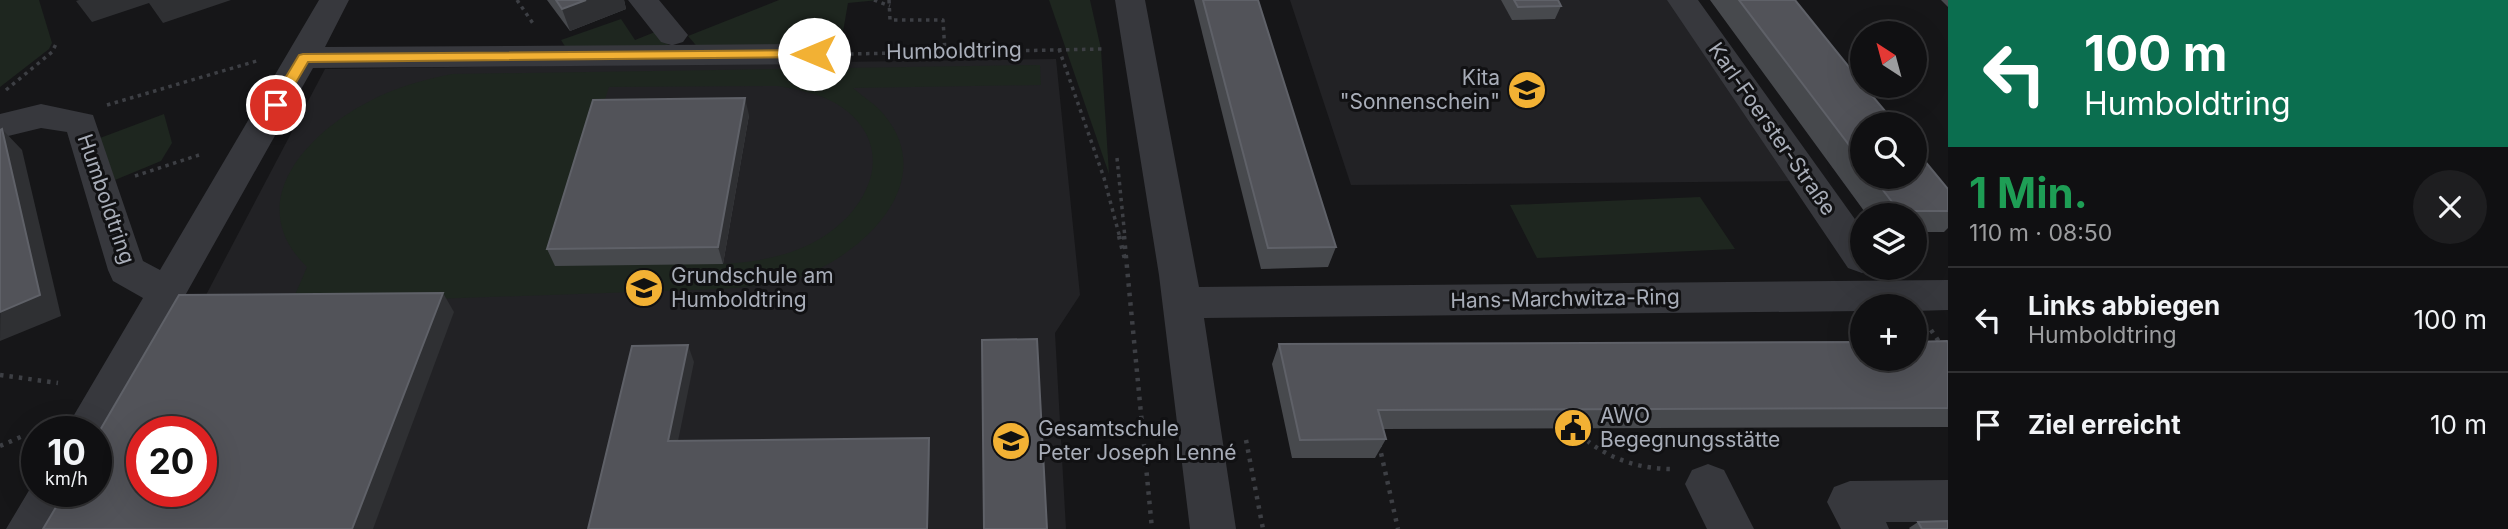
<!DOCTYPE html>
<html lang="de">
<meta charset="utf-8">
<style>
body{margin:0;font-family:Inter,sans-serif;background:#1e1e20;color:#f1f3f6;height:100vh;display:flex;flex-direction:column;font-size:26px;white-space:nowrap}
*{box-sizing:border-box;margin:0}
p{font-size:23px;color:#9c9d9f}
.icon{flex:none;width:38px;height:38px;fill:none;stroke:currentColor;stroke-width:2;stroke-linecap:round;stroke-linejoin:round}
.map{position:relative;flex:1;overflow:hidden}
.panel{display:flex;flex-direction:column;background:#101012;width:560px}
.panel>*{flex:none}
.top-card{background:#0b6e4f;color:#fff;overflow:hidden}
.needle{width:46px;rotate:324deg}
.fabs{position:absolute;left:1850px;top:21px;display:grid;gap:14px}
.fabs a{display:grid;place-items:center;width:77px;height:77px;border-radius:50%;background:#101012;box-shadow:0 7px 28px #0002,0 0 0 2px #303032;font-size:35px}
.speed{position:absolute;left:21px;top:416px;display:flex;gap:14px;font-size:35px;font-weight:700;text-align:center}
.speed>*{display:grid;place-content:center;width:91px;height:91px;border-radius:50%;background:#101012;box-shadow:0 7px 28px #0002,0 0 0 2px #303032;line-height:1}
.speed small{font-size:18px;font-weight:400}
.speed .limit{border:10px solid #d22;background:#fff;color:#111}
.pin{position:absolute;display:grid;place-items:center;width:60px;height:60px;color:#fff;margin:-30px;border:4px solid #fff;border-radius:50%;box-shadow:0 2px 7px #0007}
.me{position:absolute;width:77px;margin:-38px;rotate:270deg;stroke-linejoin:round;filter:drop-shadow(0 0 5px #0008)}
.turn{display:flex;align-items:center;gap:24px;height:147px;padding:0 21px;font-size:32px}
.turn .icon{width:91px;height:91px;stroke-width:2.5}
.turn b{display:block;font-size:49px;line-height:60px}
.round{display:grid;place-items:center;flex:none;width:74px;height:74px;border-radius:37px;background:#1e1e20}
.overview{display:flex;align-items:center;justify-content:space-between;height:119px;padding:0 21px}
h1{font-size:42px;font-weight:700;line-height:52px;color:#1e9e55}
ul{padding:0;list-style:none}
li{display:flex;align-items:center;gap:21px;height:105px;padding:0 21px;border-top:2px solid #303032}
li div{flex:1}
li b{display:block;font-size:26px}
li em{font-style:normal}
main{display:flex;flex:1;min-height:0}
.map>svg:first-child{display:block}
.built{fill:#222225;fill-rule:evenodd}
.green{fill:#1e261f;fill-rule:evenodd}
.lines{fill:none;stroke-linecap:round;stroke-linejoin:round}
.path-far1{stroke:#3d3f44;stroke-width:3.5;stroke-dasharray:3.5 4.5;stroke-linecap:butt}
.path{stroke:#3d3f44;stroke-width:4.5;stroke-dasharray:3.5 6;stroke-linecap:butt}
.minor{fill:#37383d;fill-rule:evenodd}
.wall{fill:#47494d}
.shaded-wall{fill:#2f3033}
.building{fill:#525359;stroke:#5f6168;stroke-width:2;fill-rule:evenodd}
.route{fill:#f2b134;stroke:#9d7322;stroke-width:2}
.labels{text-anchor:middle;stroke-width:6;stroke-linejoin:round;paint-order:stroke}
.street-label{font-size:21px;fill:#a8adb8;stroke:#111113}
.poi-label{font-size:21px;fill:#a8adb8;stroke:#111113;text-anchor:start}
</style>
<main>
<div class="map">
<svg width="1948" height="529" viewBox="0 0 1948 529">
<rect width="100%" height="100%" fill="#161618"/>
<g class="built">
<polygon points="1290,0 1671,0 1796,181 1351,185"/>
<path d="M 1056,59 L 1080,295 L 1055,333 L 1066,529 L 75,529 L 196,314 L 325,69 ZM 142,432 L 201,432 L 201,492 L 142,492 Z"/>
</g>
<g class="green">
<polygon points="0,0 39,0 52,43 49,49 0,87"/>
<polygon points="779,0 879,0 848,3 840,49 701,51 688,36"/>
<polygon points="1049,0 1090,0 1101,49 1109,174"/>
<polygon points="621,19 635,40 655,32 674,50 566,48 561,40"/>
<path d="M 1040,65 L 1041,85 L 853,88 C 863,97 876,104 885,116 C 941,185 858,259 794,279 C 769,286 745,287 719,289 L 291,304 L 307,267 C 241,203 307,133 370,101 C 396,87 423,80 452,74 ZM 777,86 C 802,90 827,95 847,111 C 899,154 864,215 816,241 C 787,257 755,262 723,264 L 599,117 L 609,87 Z"/>
<polygon points="164,114 172,143 161,161 115,180 100,138"/>
<polygon points="1700,197 1735,249 1537,258 1510,205"/>
</g>
<g class="lines">
<g class="path-far1">
<polyline points="517,0 534,25"/>
<polyline points="874,0 890,6"/>
<polyline points="889,0 890,20 943,20 945,52"/>
<polyline points="1059,49 1104,178 1120,238"/>
<polyline points="850,54 1104,49"/>
<polyline points="6,90 52,52 56,44"/>
<polyline points="107,105 260,60"/>
<polyline points="1117,158 1125,238"/>
<polyline points="135,176 199,155"/>
</g>
<g class="path">
<polyline points="1119,236 1126,263"/>
<polyline points="1124,236 1152,529"/>
<polyline points="1931,330 1948,355"/>
<polyline points="0,375 58,383"/>
<path d="M 1573,428 C 1599,455 1634,469 1672,469"/>
<polyline points="1246,440 1263,529"/>
<polyline points="1379,444 1398,529"/>
<polyline points="0,446 23,436"/>
</g>
<g class="minor">
<polygon points="319,0 349,0 325,47 671,45 661,42 628,0 659,0 688,35 683,42 673,45 814,44 825,47 830,54 825,61 814,64 313,68 101,445 96,447 96,432 64,432 143,298 113,281 108,270 67,132 41,128 0,138 0,114 41,104 93,115 143,261 160,270"/>
<polygon points="1115,0 1145,0 1199,287 1948,280 1948,310 1914,311 1914,306 1862,306 1862,311 1204,318 1236,529 1190,529 1159,275"/>
<polygon points="1667,0 1698,0 1862,229 1862,268 1876,268 1862,273 1848,268"/>
<polygon points="1708,464 1724,470 1754,529 1707,529 1685,484 1692,470"/>
<polygon points="37,477 37,492 74,492 54,529 6,529"/>
<polygon points="1948,480 1948,522 1886,522 1889,529 1841,529 1827,502 1834,487 1850,481"/>
</g>
</g>
<g class="wall">
<polygon points="547,0 624,0 626,9 570,31"/>
<polygon points="1194,0 1258,0 1336,247 1328,267 1261,269"/>
<polygon points="1501,0 1558,0 1561,6 1555,19 1512,20"/>
<polygon points="1710,0 1795,0 1862,124 1862,177 1914,177 1948,189 1948,228 1944,232 1914,232 1914,215 1867,215"/>
<polygon points="1941,0 1948,0 1948,7"/>
<polygon points="749,115 723,264 555,266 547,249"/>
<polygon points="1948,343 1948,427 1383,429 1386,439 1375,458 1292,458 1272,364 1279,344"/>
<polygon points="1918,522 1948,529 1910,529 1909,528"/>
</g>
<g class="shaded-wall">
<polygon points="79,0 231,0 163,23 149,3 92,22 76,1"/>
<polygon points="586,0 624,0 626,9 570,31 562,9"/>
<polygon points="745,98 749,115 723,264 718,247"/>
<polygon points="2,129 22,150 61,316 0,341"/>
<polygon points="443,293 454,312 373,529 352,529"/>
<polygon points="688,345 694,362 675,456 668,441"/>
<polygon points="929,438 930,454 928,529 927,529"/>
</g>
<g class="building">
<polygon points="556,0 586,0 562,9"/>
<polygon points="1203,0 1258,0 1336,247 1268,248"/>
<polygon points="1514,0 1558,0 1561,6 1518,7"/>
<polygon points="1739,0 1795,0 1862,83 1862,86 1864,86 1896,124 1862,124 1862,162"/>
<polygon points="745,98 718,247 547,249 593,100"/>
<polygon points="2,129 40,295 0,312 0,130"/>
<polygon points="1914,148 1948,189 1948,211 1899,211 1873,177 1914,177"/>
<path d="M 443,293 L 352,529 L 43,529 L 65,492 L 96,492 L 96,437 L 179,295 ZM 142,432 L 201,432 L 201,492 L 142,492 Z"/>
<polygon points="1037,339 1047,529 984,529 982,340"/>
<polygon points="1947,341 1948,343 1948,408 1378,410 1386,439 1300,440 1279,344 1862,342 1862,359 1914,359 1914,342"/>
<polygon points="688,345 668,441 929,438 927,529 588,529 632,346"/>
<polygon points="1948,521 1948,529 1922,529 1918,522"/>
</g>
<polygon class="route" points="814,50 819,51 819,57 308,62 281,108 271,108 269,105 299,55 303,54"/>
<defs>
<symbol id="school-disc" viewBox="-11 -11 22 22"><circle r="9.5" fill="#f2b134" stroke="#111113"/><path d="M0-5L7-2L0 1L-7-2ZM-4 1L0 2.5L4 1V4Q0 6-4 4Z" fill="#111"/></symbol>
<symbol id="civic-disc" viewBox="-11 -11 22 22"><circle r="9.5" fill="#f2b134" stroke="#111113"/><path d="M-.6-6.5H3V-4.5H.6V-3L4-1V1h2V6H-6V1h2V-1L-.6-3ZM-1.2 2.5V6h2.4V2.5Z" fill="#111"/></symbol>
</defs>
<g fill-rule="evenodd">
<use href="#school-disc" x="1505" y="68" width="44" height="44"/>
<use href="#school-disc" x="622" y="266" width="44" height="44"/>
<use href="#civic-disc" x="1551" y="406" width="44" height="44"/>
<use href="#school-disc" x="989" y="419" width="44" height="44"/>
</g>
<g class="labels">
<g class="street-label">
<text transform="translate(954 51) rotate(-1)" y="7">Humboldtring</text>
<text transform="translate(1772 129) rotate(55)" y="7">Karl-Foerster-Straße</text>
<text transform="translate(106 199) rotate(71)" y="7">Humboldtring</text>
<text transform="translate(1565 299) rotate(-1)" y="7">Hans-Marchwitza-Ring</text>
</g>
<g class="poi-label">
<text x="1500" y="85" text-anchor="end">Kita<tspan x="1500" dy="24">"Sonnenschein"</tspan></text>
<text x="671" y="283">Grundschule am<tspan x="671" dy="24">Humboldtring</tspan></text>
<text x="1600" y="423">AWO<tspan x="1600" dy="24">Begegnungsstätte</tspan></text>
<text x="1038" y="436">Gesamtschule<tspan x="1038" dy="24">Peter Joseph Lenné</tspan></text>
</g>
</g>
</svg>
<div class="fabs">
<a><svg class="needle" viewBox="-14 -14 28 28"><path d="M0-13l5 13h-10z" fill="#e53935"/><path d="M0 13l5-13h-10z" fill="#9c9d9f"/></svg></a>
<a><svg class="icon" aria-label="search" viewBox="0 0 24 24"><circle cx="10" cy="10" r="6"/><path d="M15 15l6 6"/></svg></a>
<a><svg class="icon" aria-label="layers" viewBox="0 0 24 24"><path d="M12 4l9 5-9 5-9-5zM3 14l9 5 9-5"/></svg></a>
<a>+</a>
</div>
<div class="speed"><div>10<small>km/h</small></div><div class="limit">20</div></div>
<div class="pin" style="left:276px;top:105px;background:#d93025"><svg class="icon" aria-label="arrive" viewBox="0 0 24 24"><path d="M6 21V4h12l-3 4 3 4H6"/></svg></div>
<svg class="me" style="left:814px;top:54px" viewBox="-20 -20 40 40"><circle r="19" fill="#fff"/><path d="M0-13L10 11 0 6-10 11z" fill="#f2b134"/></svg>
</div>
<section class="panel">
<div class="top-card">
<div class="turn"><svg class="icon" aria-label="left" viewBox="0 0 24 24"><path d="M17 20v-9H6M10 6l-5 5 5 5"/></svg><div><b>100 m</b>Humboldtring</div></div>
</div>
<div class="overview"><div><h1>1 Min.</h1><p>110 m · 08:50</p></div><a class="round"><svg class="icon" aria-label="close" viewBox="0 0 24 24"><path d="M6 6l12 12M18 6L6 18"/></svg></a></div>
<ul>
<li><svg class="icon" aria-label="left" viewBox="0 0 24 24"><path d="M17 20v-9H6M10 6l-5 5 5 5"/></svg><div><b>Links abbiegen</b><p>Humboldtring</p></div><em>100 m</em></li>
<li><svg class="icon" aria-label="arrive" viewBox="0 0 24 24"><path d="M6 21V4h12l-3 4 3 4H6"/></svg><div><b>Ziel erreicht</b></div><em>10 m</em></li>
</ul>
</section>
</main>
